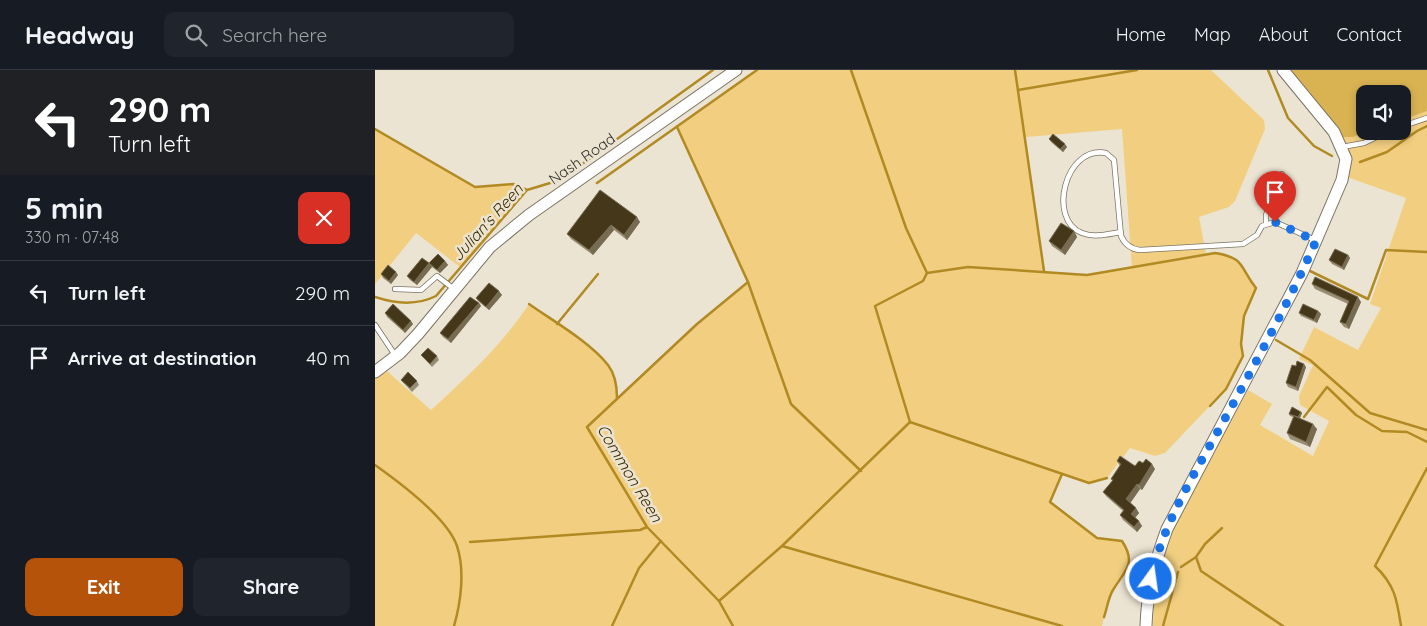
<!DOCTYPE html>
<meta charset="utf-8">
<style>
body{margin:0;font-family:Quicksand,sans-serif;background:#20242c;color:#f1f3f6;height:100vh;display:flex;flex-direction:column;font-size:19px;white-space:nowrap}
*{box-sizing:border-box;margin:0}
p{font-size:16px;color:#9ea1a6}
.icon{flex:none;width:28px;height:28px;fill:none;stroke:currentColor;stroke-width:2;stroke-linecap:round;stroke-linejoin:round}
.map{position:relative;flex:1;overflow:hidden}
.panel{display:flex;flex-direction:column;background:#171b24;width:375px}
.panel>*{flex:none}
.guide{background:#202124;color:#fff;overflow:hidden}
.fabs{position:absolute;left:981px;top:15px;display:grid;gap:10px}
.fabs a{display:grid;place-items:center;width:55px;height:55px;border-radius:10px;background:#171b24;box-shadow:0 2px 8px #0003;font-size:25px}
.pin{position:absolute;display:grid;place-items:center;width:42px;height:42px;color:#fff;margin:-51px -21px;border-radius:50% 50% 50% 0;rotate:-45deg;box-shadow:0 0 5px #0007}
.pin .icon{rotate:45deg}
.me{position:absolute;width:55px;margin:-28px;rotate:14deg;stroke-linejoin:round;filter:drop-shadow(0 0 4px #0008)}
.turn{display:flex;align-items:center;gap:18px;height:105px;padding:0 25px;font-size:22px}
.turn .icon{width:65px;height:65px;stroke-width:2.5}
.turn b{display:block;font-size:35px;line-height:42px}
.round{display:grid;place-items:center;flex:none;width:52px;height:52px;border-radius:10px;background:#20242c}
.head{display:flex;align-items:center;justify-content:space-between;height:85px;padding:0 25px}
h1{font-size:30px;font-weight:700;line-height:38px}
.cta{display:flex;gap:10px;margin-top:auto;padding:10px 25px}
.cta a{flex:1;height:58px;border-radius:10px;background:#b45309;color:#fff;font-size:20px;font-weight:700;line-height:58px;text-align:center}
.cta a+a{background:#20242c;color:#f1f3f6}
ul{padding:0;list-style:none}
li{display:flex;align-items:center;gap:15px;height:65px;padding:0 25px;border-top:1px solid #363941}
li div{flex:1}
li b{display:block;font-size:19px}
li em{font-style:normal}
header{display:flex;align-items:center;gap:30px;box-sizing:border-box;height:70px;padding:0 25px;background:#171b24;border-bottom:1px solid #363941}
header strong{font-size:24px}
nav{display:flex;gap:28px;margin-inline-start:auto;font-size:18px}
.search{width:350px;height:45px;background:#20242c;display:flex;align-items:center;gap:12px;box-sizing:border-box;padding:0 18px;border-radius:10px;color:#9ea1a6;font-size:19px}
main{display:flex;flex:1;min-height:0}
.map>svg:first-child{display:block}
.green{fill:#f2cf80;fill-rule:evenodd}
.forest{fill:#d9b252}
.lines{fill:none;stroke-linecap:round;stroke-linejoin:round}
.stream{stroke:#b18a23;stroke-width:2.5}
.service-casing{stroke:#7b7464;stroke-width:6}
.tertiary-casing{stroke:#7b7464;stroke-width:13}
.service{stroke:#fff;stroke-width:4.5}
.tertiary{stroke:#fff;stroke-width:11}
.wall{fill:#988e76}
.shaded-wall{fill:#776c51}
.building{fill:#45381a;stroke:#776c51}
.route{stroke:#1a73e8;stroke-width:9;stroke-dasharray:0 16.2}
.labels{text-anchor:middle;stroke-width:5;stroke-linejoin:round;paint-order:stroke}
.street-label{font-size:15px;fill:#302d26;stroke:#ece4d2}
.water-label{font-size:16px;font-style:italic;fill:#3a2a00;stroke:#ece4d2}
</style>
<header>
<strong>Headway</strong>
<div class="search"><svg class="icon" aria-label="search" viewBox="0 0 24 24"><circle cx="10" cy="10" r="6"/><path d="M15 15l6 6"/></svg>Search here</div>
<nav><a>Home</a><a>Map</a><a>About</a><a>Contact</a></nav>
</header>
<main>
<section class="panel">
<div class="guide">
<div class="turn"><svg class="icon" aria-label="left" viewBox="0 0 24 24"><path d="M17 20v-9H6M10 6l-5 5 5 5"/></svg><div><b>290 m</b>Turn left</div></div>
</div>
<div class="head"><div><h1>5 min</h1><p>330 m · 07:48</p></div><a class="round" style="background:#d93025;color:#fff"><svg class="icon" aria-label="close" viewBox="0 0 24 24"><path d="M6 6l12 12M18 6L6 18"/></svg></a></div>
<ul>
<li><svg class="icon" aria-label="left" viewBox="0 0 24 24"><path d="M17 20v-9H6M10 6l-5 5 5 5"/></svg><div><b>Turn left</b></div><em>290 m</em></li>
<li><svg class="icon" aria-label="arrive" viewBox="0 0 24 24"><path d="M6 21V4h12l-3 4 3 4H6"/></svg><div><b>Arrive at destination</b></div><em>40 m</em></li>
</ul>
<div class="cta"><a>Exit</a><a>Share</a></div>
</section>
<div class="map">
<svg width="1052" height="556" viewBox="0 0 1052 556">
<rect width="100%" height="100%" fill="#ece4d2"/>
<g class="green">
<path d="M 382,0 L 836,0 L 889,50 L 890,59 L 860,131 L 854,137 L 824,147 L 831,184 C 866,179 863,197 881,218 L 869,246 L 866,274 L 868,286 L 851,319 L 790,383 L 780,386 L 755,378 L 732,408 L 714,413 L 687,404 L 676,431 L 722,468 L 747,471 C 763,496 747,500 737,522 C 732,532 730,545 727,556 L 0,556 L 0,308 L 12,301 L 56,340 C 92,307 127,275 154,234 C 174,248 224,278 235,297 C 240,307 241,317 243,327 L 322,254 L 372,213 L 302,57 ZM 747,59 L 757,198 L 712,205 L 669,201 L 651,67 Z"/>
<path d="M 1052,41 L 1052,556 L 778,556 C 779,543 778,530 781,518 C 795,446 838,383 873,320 L 897,334 L 885,355 L 938,386 L 954,351 L 925,335 L 924,326 L 938,295 L 924,289 L 939,257 L 983,280 L 1006,238 L 995,234 L 1031,128 L 972,107 L 976,94 L 967,67 L 978,67 L 995,61 L 1028,61 L 1028,50 Z"/>
<polygon points="0,59 100,117 138,114 152,120 85,197 41,163 0,214"/>
</g>
<polygon class="forest" points="914,0 1052,0 1052,41 1028,50 1028,24 990,24 990,61 995,61 978,67 967,67"/>
<g class="lines">
<g class="stream">
<polyline points="640,0 669,201"/>
<polyline points="893,0 913,48 939,76 957,86"/>
<polyline points="643,20 762,0"/>
<polyline points="302,57 373,212 416,334 486,401"/>
<polyline points="0,59 100,117 138,114 152,120"/>
<polyline points="985,92 1012,82 1042,61 1052,56"/>
<polyline points="222,113 382,0"/>
<polyline points="935,201 993,229 1011,180 1052,182"/>
<path d="M 552,203 L 593,197 L 712,205 L 840,183 C 871,188 864,197 881,218 L 869,246 L 866,274 L 868,286 L 851,319 L 835,336"/>
<path d="M 0,227 C 21,234 41,236 61,226 L 152,120 L 185,110 L 338,0"/>
<path d="M 154,234 C 178,251 215,272 233,295 C 240,304 242,317 242,328"/>
<polyline points="182,254 223,204"/>
<polyline points="901,270 935,290 995,343 1052,360"/>
<polyline points="929,347 952,317 981,345 1007,361 1032,362 1052,372"/>
<polyline points="535,352 714,413 732,408"/>
<path d="M 0,395 C 24,412 72,447 82,476 C 90,500 86,532 79,556"/>
<path d="M 687,404 L 675,432 L 722,468 L 747,471 C 762,494 750,500 738,520 C 733,528 732,539 729,547"/>
<polyline points="847,458 830,474 821,487 826,501 908,556"/>
<polyline points="95,472 265,460 272,457"/>
<polyline points="407,476 687,556"/>
<polyline points="806,497 821,487"/>
<polyline points="344,531 407,476 535,352 500,236 548,211 552,203 531,158 476,0"/>
<polyline points="237,556 264,498 286,471"/>
<polyline points="358,556 344,531 272,457 212,357 322,254 373,212"/>
<polyline points="788,556 803,502"/>
<path d="M 1026,556 C 1022,530 1020,515 1000,496 L 1052,398"/>
</g>
<defs>
<g id="service">
<polyline points="1028,56 1052,48"/>
<polyline points="967,77 989,73 1014,61"/>
<polyline points="891,154 891,145 907,104"/>
<path d="M 746,162 C 733,164 720,168 707,163 C 672,150 690,75 731,83 L 739,90 L 746,166 C 750,175 756,179 765,180 L 868,174 L 882,165 L 887,156 L 900,152 L 940,170"/>
<polyline points="20,219 46,220 62,206 79,219"/>
<polyline points="0,255 20,285"/>
</g>
<g id="tertiary">
<polyline points="0,302 25,283 43,264 115,177 154,145 361,0"/>
<path d="M 771,556 C 772,521 780,492 792,459 L 927,203 L 967,110 L 971,89 L 959,62 L 908,0"/>
</g>
</defs>
<use href="#service" class="service-casing"/>
<use href="#tertiary" class="tertiary-casing"/>
<use href="#service" class="service"/>
<use href="#tertiary" class="tertiary"/>
</g>
<g class="wall">
<polygon points="674,69 692,77 688,82 676,72"/>
<polygon points="225,120 265,152 252,170 239,160 218,185 196,169 192,164"/>
<polygon points="699,161 702,167 690,185 677,176 674,171"/>
<polygon points="973,185 975,188 969,200 957,194 954,190"/>
<polygon points="70,191 73,195 65,203 57,197 42,215 35,210 32,206 54,193"/>
<polygon points="6,204 23,205 16,214 8,208"/>
<polygon points="937,214 986,232 974,259 969,257 965,252 973,234 940,219"/>
<polygon points="127,225 114,240 103,231 101,228"/>
<polygon points="104,233 106,236 76,273 68,267 65,263"/>
<polygon points="943,241 946,244 942,253 926,246 924,243"/>
<polygon points="10,243 38,254 30,263 12,247"/>
<polygon points="46,285 62,286 64,290 57,297"/>
<polygon points="921,296 931,297 923,321 913,317 911,313"/>
<polygon points="26,310 42,311 44,315 37,322"/>
<polygon points="926,342 927,343 925,348 942,359 935,377 915,369 912,363 918,347 915,346 914,344"/>
<polygon points="742,391 760,396 768,393 780,399 767,420 765,419 755,433 764,443 760,448 767,456 762,462 748,450 745,445 748,441 732,427 728,422 738,411 736,409 745,396"/>
</g>
<g class="shaded-wall">
<polygon points="690,74 692,77 688,82 685,79"/>
<polygon points="262,147 265,152 252,170 249,165"/>
<polygon points="236,155 239,160 218,185 214,180"/>
<polygon points="699,161 702,167 690,185 686,180"/>
<polygon points="973,185 975,188 969,200 967,197"/>
<polygon points="70,191 73,195 65,203 62,200"/>
<polygon points="54,193 57,197 42,215 39,212"/>
<polygon points="21,202 23,205 16,214 14,211"/>
<polygon points="124,221 127,225 114,240 111,237"/>
<polygon points="983,227 986,232 974,259 971,254"/>
<polygon points="104,233 106,236 76,273 73,269"/>
<polygon points="943,241 946,244 942,253 939,250"/>
<polygon points="36,251 38,254 30,263 28,260"/>
<polygon points="929,294 931,297 923,321 921,317"/>
<polygon points="926,342 927,343 924,350 923,348"/>
<polygon points="938,354 942,359 935,377 931,372"/>
<polygon points="777,394 780,399 767,420 764,415"/>
<polygon points="762,414 765,419 754,435 751,429"/>
<polygon points="761,438 764,443 759,449 756,444"/>
<polygon points="764,451 767,456 762,462 759,457"/>
</g>
<g class="building">
<polygon points="678,64 690,74 685,79 674,69"/>
<polygon points="225,120 262,147 249,165 236,155 214,180 192,164"/>
<polygon points="686,153 699,161 686,180 674,171"/>
<polygon points="960,179 973,185 967,197 954,190"/>
<polygon points="63,184 70,191 62,200 54,193"/>
<polygon points="47,188 54,193 39,212 32,206"/>
<polygon points="13,195 21,202 14,211 6,204"/>
<polygon points="940,207 983,227 971,254 965,252 974,231 937,214"/>
<polygon points="114,213 124,221 111,237 101,228"/>
<polygon points="95,227 104,233 73,269 65,263"/>
<polygon points="18,234 36,251 28,260 10,243"/>
<polygon points="928,234 943,241 939,250 924,243"/>
<polygon points="53,278 62,286 55,294 46,285"/>
<polygon points="922,291 929,294 921,317 911,313 917,295 921,296"/>
<polygon points="33,302 42,311 35,318 26,310"/>
<polygon points="917,337 926,342 923,347 914,344"/>
<polygon points="919,346 938,354 931,372 912,363"/>
<polygon points="745,386 760,396 764,391 768,393 771,389 777,394 764,415 762,414 751,429 761,438 756,444 764,451 759,457 745,445 749,440 728,422 738,410 736,409 746,394 742,391"/>
</g>
<g class="lines">
<path class="route" d="M 776,509 C 788,453 820,403 847,354 C 880,294 913,234 941,171 L 900,152"/>
</g>
<g class="labels">
<g class="street-label">
<text transform="translate(207 89) rotate(-35)" y="5">Nash Road</text>
</g>
<g class="water-label">
<text transform="translate(112 152) rotate(-48)" y="6">Julian's Reen</text>
<text transform="translate(255 403) rotate(59)" y="6">Common Reen</text>
</g>
</g>
</svg>
<div class="fabs">
<a><svg class="icon" aria-label="sound" viewBox="0 0 24 24"><path d="M4 9h4l5-4v14l-5-4H4zM17 9q2 3 0 6"/></svg></a>
</div>
<div class="pin" style="left:900px;top:152px;background:#d93025"><svg class="icon" aria-label="arrive" viewBox="0 0 24 24"><path d="M6 21V4h12l-3 4 3 4H6"/></svg></div>
<svg class="me" style="left:776px;top:509px" viewBox="-20 -20 40 40"><circle r="17" fill="#1a73e8" stroke="#fff" stroke-width="3"/><path d="M0-11L8 9 0 5-8 9z" fill="#fff"/></svg>
</div>
</main>
